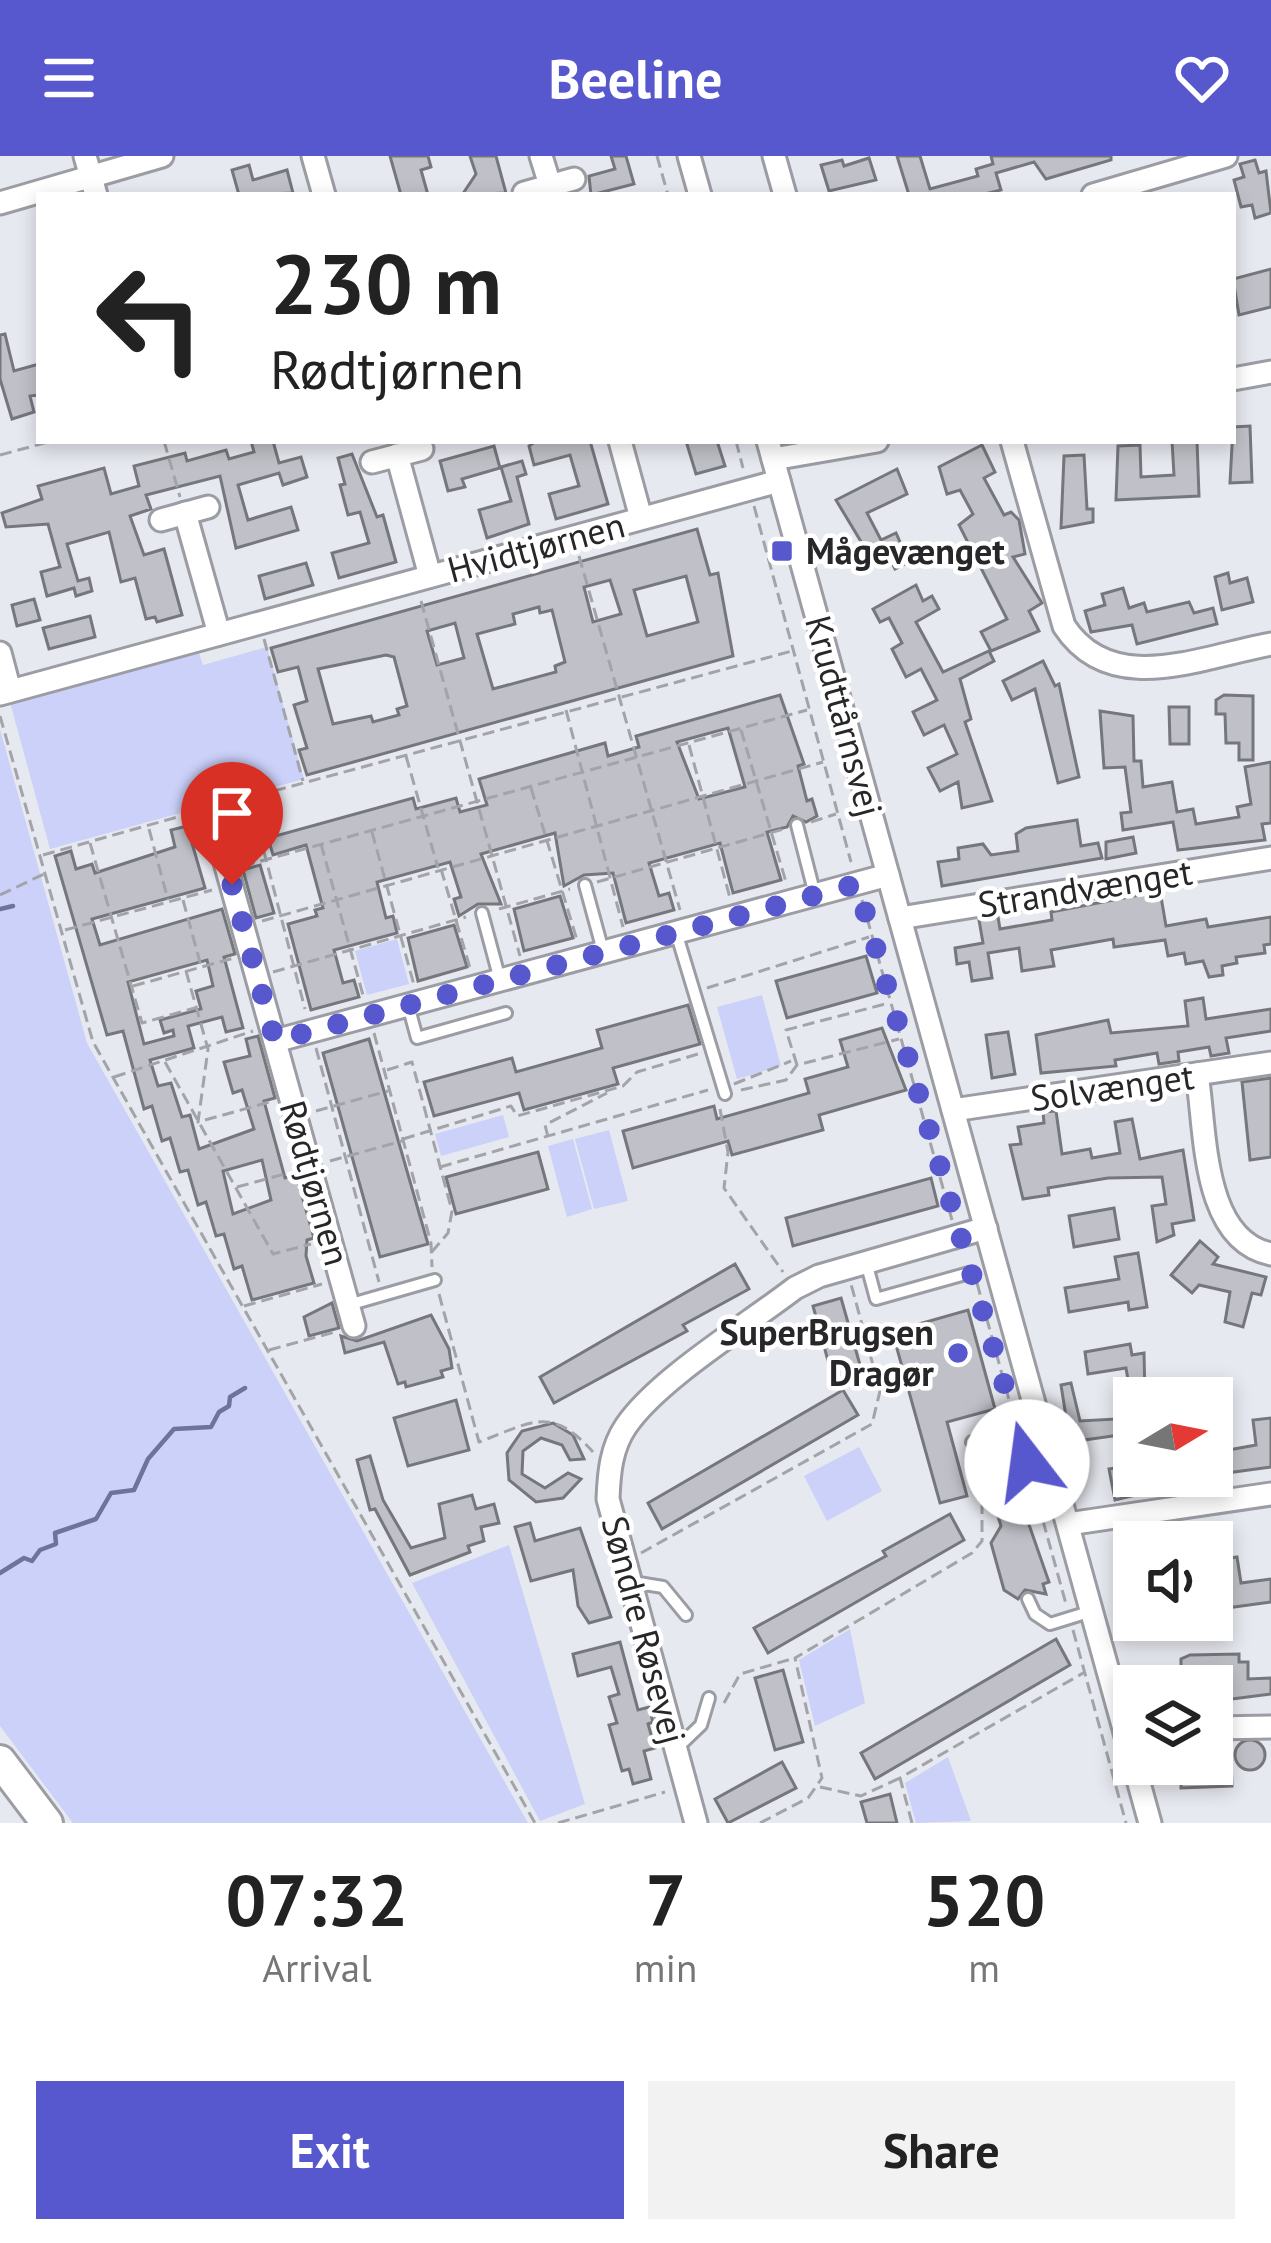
<!DOCTYPE html>
<meta charset="utf-8">
<style>
body{margin:0;font-family:"PT Sans",sans-serif;background:#f2f2f2;color:#222;height:100vh;display:flex;flex-direction:column;font-size:45px;white-space:nowrap}
*{box-sizing:border-box;margin:0}
p{font-size:39px;color:#767676}
.icon{flex:none;width:66px;height:66px;fill:none;stroke:currentColor;stroke-width:2;stroke-linecap:round;stroke-linejoin:round}
.map{position:relative;height:1667px;overflow:hidden}
.side{display:flex;flex-direction:column;background:#fff;flex:1}
.side>*{flex:none}
.guide{position:absolute;left:36px;top:36px;width:1200px;height:252px;border-radius:0px;box-shadow:0 6px 18px #0003;background:#fff;color:#222;overflow:hidden}
.needle{width:78px;rotate:80deg}
.buttons{position:absolute;left:1113px;top:1221px;display:grid;gap:24px}
.buttons a{display:grid;place-items:center;width:120px;height:120px;border-radius:0px;background:#fff;box-shadow:0 6px 18px #0003;font-size:60px}
.pin{position:absolute;display:grid;place-items:center;width:102px;height:102px;color:#fff;margin:-123px -51px;border-radius:50% 50% 50% 0;rotate:-45deg;box-shadow:0 0 12px #0007}
.pin .icon{rotate:45deg}
.me{position:absolute;width:132px;margin:-66px;rotate:345deg;stroke-linejoin:round;filter:drop-shadow(0 0 9px #0008)}
.turn{display:flex;align-items:center;gap:42px;height:252px;padding:0 36px;font-size:54px}
.turn .icon{width:156px;height:156px;stroke-width:2.5}
.turn b{display:block;font-size:84px;line-height:102px}
.eta{display:flex;justify-content:space-evenly;align-items:center;height:204px;text-align:center}
.eta b{font-size:72px;font-weight:600;line-height:84px}
.action{display:flex;gap:24px;margin-top:auto;padding:24px 36px}
.action a{flex:1;height:138px;border-radius:0px;background:#5757ce;color:#fff;font-size:48px;font-weight:600;line-height:138px;text-align:center}
.action a+a{background:#f2f2f2;color:#222}
header{display:flex;justify-content:space-between;align-items:center;height:156px;padding:0 36px;background:#5757ce;color:#fff;font-size:54px;font-weight:600}
.map>svg:first-child{display:block}
.green{fill:#cbd1f9}
.lines{fill:none;stroke-linecap:round;stroke-linejoin:round}
.stream{stroke:#6e739b;stroke-width:4.5}
.building{fill:#c0c1c8;stroke:#76777d;stroke-width:3;fill-rule:evenodd}
.lane-casing{stroke:#9c9da4;stroke-width:16}
.street-casing{stroke:#9c9da4;stroke-width:27}
.secondary-casing{stroke:#9c9da4;stroke-width:36}
.path{stroke:#a2a4a9;stroke-width:3;stroke-dasharray:12 6;stroke-linecap:butt}
.lane{stroke:#fff;stroke-width:10}
.street{stroke:#fff;stroke-width:21}
.secondary{stroke:#fff;stroke-width:30}
.route{stroke:#5757ce;stroke-width:21;stroke-dasharray:0 37.8}
.poi-dot{fill:#5757ce;stroke:#fff;stroke-width:4.5}
.labels{text-anchor:middle;stroke-width:9;stroke-linejoin:round;paint-order:stroke}
.street-label{font-size:36px;fill:#27272a;stroke:#fff}
.poi-label{font-size:36px;font-weight:bold;fill:#27272a;stroke:#fff;text-anchor:start}
</style>
<header><svg class="icon" aria-label="menu" viewBox="0 0 24 24"><path d="M4 6h16M4 12h16M4 18h16"/></svg>Beeline<svg class="icon" aria-label="heart" viewBox="0 0 24 24"><path d="M12 20l-8-8c-3-5 5-10 8-4 3-6 11-1 8 4z"/></svg></header>
<div class="map">
<svg width="1271" height="1667" viewBox="0 0 1271 1667">
<rect width="100%" height="100%" fill="#e7e9f0"/>
<g class="green">
<polygon points="267,491 304,623 50,693 10,546 198,494 203,509"/>
<polygon points="0,573 87,887 528,1667 73,1667 0,1570"/>
<polygon points="397,783 409,828 367,839 355,795"/>
<polygon points="762,839 781,910 737,923 717,851"/>
<polygon points="503,959 509,981 441,1000 435,978"/>
<polygon points="609,974 628,1045 594,1053 575,983"/>
<polygon points="573,983 592,1053 567,1061 548,990"/>
<polygon points="859,1291 882,1335 827,1365 804,1320"/>
<polygon points="509,1389 585,1648 540,1665 412,1427"/>
<polygon points="850,1473 865,1547 815,1570 799,1504"/>
<polygon points="948,1601 971,1665 916,1667 905,1627"/>
</g>
<g class="lines">
<g class="stream">
<polyline points="0,753 13,750"/>
<polyline points="0,1417 24,1402 32,1405 40,1394 56,1388 55,1377 96,1363 111,1337 134,1334 148,1303 174,1273 211,1271 219,1256 229,1250 230,1241 245,1232"/>
</g>
</g>
<g class="building">
<polygon points="390,0 428,0 431,11 421,14 428,39 401,39"/>
<polygon points="470,0 496,0 506,37 462,39 476,18"/>
<polygon points="611,0 626,0 634,28 591,39 589,20 615,13"/>
<polygon points="897,0 920,0 930,33 978,20 976,13 993,8 991,0 1111,0 1111,4 1046,23 1034,6 996,17 1001,34 981,39 909,39"/>
<polygon points="869,2 876,24 829,35 821,9 842,4 844,10"/>
<polygon points="1255,4 1259,17 1266,15 1271,57 1255,62 1252,49 1241,51 1234,24 1244,21 1240,8"/>
<polygon points="249,9 253,24 287,14 293,37 239,39 232,14"/>
<polygon points="1271,113 1271,151 1239,159 1233,123"/>
<polygon points="5,178 14,215 39,208 39,239 30,240 34,256 12,263 0,223 0,179"/>
<polygon points="1250,270 1252,326 1230,327 1233,271"/>
<polygon points="251,285 273,285 279,307 301,301 307,321 283,329 279,317 238,329 248,364 291,351 298,374 236,392 220,320 146,339 151,353 130,360 144,399 164,393 182,459 157,466 155,461 146,463 135,422 121,426 109,376 67,388 78,425 89,422 92,435 76,440 74,432 47,440 41,416 60,411 48,368 6,371 2,357 42,343 38,330 104,312 111,338 139,330 134,310 185,297 187,305 226,294 229,303 254,296"/>
<polygon points="536,285 590,285 608,348 556,363 549,338 579,330 570,299 534,309 529,290"/>
<polygon points="686,285 717,285 725,310 696,318"/>
<polygon points="1172,285 1197,285 1199,340 1116,344 1118,290 1140,289 1141,321 1174,319"/>
<polygon points="982,289 995,316 984,322 1004,359 1011,356 1019,364 1025,398 1013,401 1042,447 1029,455 1039,475 991,495 981,476 1007,463 959,369 973,358 960,334 947,338 939,311"/>
<polygon points="494,290 500,312 462,323 465,331 448,335 440,305"/>
<polygon points="352,298 377,361 383,359 396,406 339,422 332,397 369,387 360,356 348,359 340,329 345,328 338,302"/>
<polygon points="1084,299 1087,353 1093,353 1093,366 1061,372 1064,300"/>
<polygon points="522,305 526,318 517,321 529,368 487,382 479,354 511,345 501,311"/>
<polygon points="897,313 907,338 867,357 881,384 896,377 909,406 895,413 890,403 864,411 858,398 866,394 836,344"/>
<path d="M 697,373 L 710,419 L 718,417 L 733,500 L 307,619 L 299,594 L 307,592 L 294,549 L 307,545 L 298,511 L 278,516 L 271,492 ZM 686,420 L 698,466 L 647,480 L 634,434 ZM 610,424 L 621,458 L 593,466 L 584,431 ZM 539,451 L 540,457 L 552,454 L 565,506 L 555,510 L 556,516 L 493,533 L 477,478 L 515,468 L 513,458 ZM 455,467 L 464,502 L 437,509 L 427,475 ZM 386,499 L 394,501 L 407,550 L 397,553 L 399,559 L 373,566 L 371,560 L 333,568 L 318,513 Z"/>
<polygon points="306,407 313,429 265,443 259,420"/>
<polygon points="1228,417 1230,427 1247,422 1253,446 1222,454 1215,421"/>
<polygon points="916,429 923,445 932,440 939,453 916,466 943,516 989,495 994,505 960,523 971,563 965,566 992,645 962,652 958,626 940,635 928,612 957,598 944,569 924,579 913,556 937,544 921,513 906,521 892,493 902,487 889,462 880,466 873,453"/>
<polygon points="1123,432 1129,452 1144,447 1147,456 1189,446 1194,457 1213,452 1217,468 1137,488 1132,469 1091,476 1085,455 1105,449 1102,438"/>
<polygon points="34,443 40,464 17,470 12,449"/>
<polygon points="90,460 95,481 49,493 43,472"/>
<polygon points="1043,505 1055,530 1059,528 1079,621 1058,627 1035,533 1012,544 1003,525"/>
<path d="M 780,539 L 804,608 L 798,610 L 807,645 L 812,643 L 817,660 L 806,666 L 793,660 L 787,671 L 767,676 L 781,724 L 733,737 L 720,687 L 649,707 L 659,740 L 669,737 L 674,754 L 626,767 L 613,717 L 584,719 L 564,730 L 555,677 L 481,698 L 501,748 L 478,748 L 459,760 L 454,743 L 461,741 L 450,706 L 377,726 L 386,762 L 393,760 L 397,777 L 334,794 L 343,827 L 354,824 L 359,841 L 311,854 L 288,768 L 317,760 L 315,754 L 323,752 L 306,689 L 273,699 L 268,682 L 413,642 L 416,653 L 456,642 L 460,656 L 487,649 L 479,623 L 605,587 L 608,600 L 639,591 L 636,580 ZM 728,572 L 745,631 L 699,643 L 677,586 Z"/>
<polygon points="1224,539 1253,540 1253,604 1239,604 1239,587 1226,587 1225,558 1216,558 1216,544"/>
<polygon points="1169,551 1189,551 1189,588 1170,588"/>
<polygon points="1100,555 1133,560 1134,605 1141,605 1143,631 1172,626 1177,656 1193,653 1196,668 1239,661 1237,651 1251,648 1245,611 1271,606 1271,667 1262,668 1265,684 1178,694 1173,666 1123,674 1121,657 1131,656 1125,611 1104,612"/>
<polygon points="1077,664 1081,690 1098,687 1102,702 942,730 938,706 959,703 958,692 983,688 991,699 1018,695 1016,678 1026,672"/>
<path d="M 187,670 L 205,732 L 92,763 L 100,789 L 222,753 L 235,798 L 224,801 L 243,872 L 226,876 L 222,861 L 188,870 L 194,892 L 150,904 L 158,930 L 171,927 L 182,961 L 190,959 L 199,993 L 254,973 L 242,934 L 233,937 L 224,906 L 250,900 L 246,883 L 258,880 L 275,942 L 264,945 L 285,1022 L 296,1019 L 314,1082 L 307,1084 L 306,1100 L 314,1127 L 252,1144 L 242,1110 L 234,1113 L 224,1078 L 216,1080 L 206,1046 L 198,1049 L 188,1014 L 180,1016 L 170,982 L 162,985 L 152,950 L 144,953 L 123,875 L 107,879 L 55,700 L 71,695 L 76,713 L 92,708 L 95,717 L 175,691 L 171,674 ZM 207,804 L 213,830 L 196,835 L 201,853 L 160,864 L 164,877 L 173,874 L 174,880 L 144,888 L 128,826 ZM 262,1004 L 271,1044 L 233,1058 L 223,1015 Z"/>
<polygon points="1133,681 1136,697 1106,703 1106,686"/>
<polygon points="260,709 274,757 256,762 243,714"/>
<polygon points="1160,735 1166,770 1206,763 1208,771 1271,761 1271,788 1264,789 1265,797 1236,801 1237,807 1222,810 1223,819 1209,821 1203,805 1186,808 1184,797 1168,800 1165,784 1114,791 1113,783 1051,794 1054,810 1022,815 1019,792 988,797 992,822 972,825 969,806 957,808 955,792 983,787 979,764 998,761 1000,773 1052,764 1051,756"/>
<polygon points="560,740 573,782 524,795 514,753"/>
<polygon points="454,769 467,811 418,825 408,782"/>
<polygon points="866,800 877,837 787,862 776,825"/>
<polygon points="1203,842 1206,863 1271,853 1271,875 1226,882 1229,897 1211,900 1209,891 1178,896 1179,905 1159,908 1157,897 1115,904 1116,910 1041,917 1036,879 1108,864 1111,877 1188,870 1185,845"/>
<polygon points="688,849 700,888 613,912 618,928 524,954 519,937 434,960 424,926 512,902 516,916 602,892 597,874"/>
<polygon points="882,872 906,934 819,959 823,974 732,999 728,985 633,1012 623,975 714,950 717,963 809,937 805,923 848,911 840,884"/>
<polygon points="1008,876 1015,918 992,922 986,879"/>
<polygon points="369,883 428,1088 380,1101 323,897"/>
<polygon points="1271,922 1271,1001 1250,1004 1242,926"/>
<polygon points="1056,955 1062,998 1090,993 1092,1002 1120,997 1115,966 1132,963 1140,1003 1183,994 1194,1064 1172,1068 1174,1079 1157,1086 1152,1050 1166,1048 1162,1021 1108,1022 1048,1032 1049,1039 1023,1043 1010,989 1021,988 1018,971 1044,967 1043,956"/>
<polygon points="538,996 548,1033 456,1058 446,1021"/>
<polygon points="931,1022 938,1050 793,1090 786,1062"/>
<polygon points="1114,1052 1119,1083 1074,1091 1069,1060"/>
<polygon points="1200,1085 1218,1101 1213,1108 1266,1121 1261,1139 1252,1137 1243,1171 1225,1166 1230,1136 1199,1129 1192,1137 1171,1119"/>
<polygon points="1138,1097 1147,1151 1129,1154 1128,1146 1069,1156 1065,1132 1119,1123 1115,1101"/>
<polygon points="735,1108 749,1133 683,1169 687,1175 554,1247 540,1221"/>
<polygon points="841,1142 862,1216 833,1223 813,1150"/>
<polygon points="332,1147 339,1172 309,1180 304,1161"/>
<polygon points="968,1154 995,1253 947,1266 967,1340 940,1347 896,1189 891,1191 887,1177"/>
<polygon points="431,1159 449,1193 452,1212 441,1215 443,1221 406,1231 405,1226 398,1228 384,1186 345,1197 341,1180 357,1185"/>
<polygon points="1130,1188 1132,1199 1144,1197 1145,1242 1131,1242 1126,1212 1088,1218 1085,1196"/>
<polygon points="1071,1227 1080,1265 1134,1262 1134,1277 1070,1286 1061,1229"/>
<polygon points="843,1234 858,1259 662,1373 648,1347"/>
<polygon points="456,1244 469,1294 408,1310 394,1262"/>
<polygon points="1271,1262 1271,1311 1212,1319 1212,1297 1256,1289 1253,1264"/>
<polygon points="553,1267 573,1279 584,1303 570,1304 562,1289 541,1282 523,1295 522,1318 545,1332 568,1317 581,1323 563,1342 536,1346 509,1324 507,1297 522,1275"/>
<polygon points="370,1300 383,1344 411,1392 445,1382 439,1348 472,1339 476,1353 494,1348 499,1367 481,1371 484,1385 468,1390 470,1396 410,1419 375,1353 370,1354 357,1304"/>
<polygon points="1134,1309 1134,1320 1163,1320 1165,1332 1115,1344 1109,1313"/>
<polygon points="1005,1332 1019,1340 1049,1426 1043,1428 1046,1438 1025,1434 1018,1443 1004,1434 991,1387 1001,1370 992,1341"/>
<polygon points="950,1358 964,1384 768,1497 754,1472 886,1400 883,1395"/>
<polygon points="530,1367 535,1385 580,1372 611,1461 589,1467 578,1450 573,1414 531,1425 515,1371"/>
<polygon points="1237,1401 1241,1427 1271,1423 1271,1446 1212,1454 1212,1405"/>
<polygon points="1056,1483 1070,1509 875,1623 861,1597"/>
<polygon points="620,1486 638,1554 649,1551 653,1566 648,1568 655,1592 644,1595 651,1623 633,1628 629,1613 622,1615 609,1569 617,1567 609,1541 619,1538 611,1511 578,1520 573,1498"/>
<polygon points="1239,1498 1239,1506 1248,1506 1248,1523 1271,1522 1271,1538 1216,1545 1216,1530 1149,1530 1149,1515 1181,1515 1181,1503 1190,1499"/>
<polygon points="783,1514 803,1586 775,1594 755,1522"/>
<circle cx="1250" cy="1599" r="15"/>
<polygon points="1231,1604 1232,1630 1181,1632 1181,1608"/>
<polygon points="782,1606 796,1632 728,1667 715,1643"/>
<polygon points="890,1638 897,1667 867,1667 861,1646"/>
</g>
<g class="lines">
<defs>
<g id="lane">
<polyline points="797,669 815,739"/>
<polyline points="585,729 603,795"/>
<polyline points="482,757 500,824"/>
<polyline points="676,776 725,938"/>
<polyline points="408,849 417,882 506,857"/>
<polyline points="866,1106 876,1143 969,1117"/>
<polyline points="348,1149 435,1124"/>
<polyline points="972,1286 1037,1257"/>
<polyline points="995,1332 999,1276"/>
<polyline points="632,1426 663,1431 686,1459"/>
<polyline points="1028,1443 1035,1458 1050,1468 1092,1455"/>
<polyline points="676,1593 701,1569 709,1542"/>
</g>
<g id="street">
<polyline points="85,0 96,39"/>
<polyline points="313,0 324,39"/>
<polyline points="541,0 550,29"/>
<polyline points="689,0 700,39"/>
<polyline points="774,0 785,39"/>
<polyline points="524,37 574,23"/>
<polyline points="1093,39 1226,0"/>
<polyline points="0,47 162,0"/>
<polyline points="1233,223 1271,216"/>
<polyline points="620,285 641,362"/>
<polyline points="768,285 1150,1667"/>
<path d="M 1012,285 L 1064,470 C 1111,542 1200,501 1271,488"/>
<polyline points="397,299 430,420"/>
<polyline points="773,303 877,285"/>
<polyline points="372,306 422,293"/>
<polyline points="185,357 219,478"/>
<polyline points="161,364 208,351"/>
<polyline points="0,497 10,535"/>
<polyline points="0,538 779,325"/>
<polyline points="214,667 354,1170"/>
<polyline points="900,762 1271,702"/>
<polyline points="275,885 888,719"/>
<path d="M 1197,918 C 1206,973 1201,1084 1271,1098"/>
<polyline points="953,954 1271,907"/>
<polyline points="1068,1368 1271,1338"/>
<polyline points="1212,1572 1271,1571"/>
<path d="M 696,1667 L 608,1343 C 609,1317 611,1292 626,1270 C 658,1223 747,1169 795,1132 L 819,1120 L 986,1072"/>
</g>
<polyline id="secondary" points="0,1605 47,1667"/>
</defs>
<use href="#lane" class="lane-casing"/>
<use href="#street" class="street-casing"/>
<use href="#secondary" class="secondary-casing"/>
<g class="path">
<polyline points="657,0 668,39"/>
<polyline points="164,285 180,341"/>
<polyline points="736,285 743,312"/>
<polyline points="0,299 52,285"/>
<polyline points="754,350 851,706"/>
<polyline points="579,400 680,754"/>
<polyline points="421,445 520,800"/>
<polyline points="264,483 303,625"/>
<polyline points="566,554 623,771"/>
<polyline points="0,560 93,886 535,1667"/>
<polyline points="741,574 786,726"/>
<polyline points="689,589 730,742"/>
<polyline points="406,600 438,712"/>
<polyline points="531,632 577,784"/>
<polyline points="250,642 305,853"/>
<polyline points="222,649 792,495"/>
<polyline points="811,666 836,658"/>
<polyline points="149,673 168,744"/>
<polyline points="372,676 414,829"/>
<polyline points="90,687 142,867 195,852"/>
<polyline points="321,688 363,839"/>
<polyline points="43,699 195,656"/>
<polyline points="243,710 807,554"/>
<polyline points="441,713 470,812"/>
<polyline points="597,726 784,673"/>
<polyline points="0,739 46,717"/>
<polyline points="183,744 201,810"/>
<polyline points="862,744 952,1064"/>
<polyline points="499,753 570,733"/>
<polyline points="262,765 823,606"/>
<polyline points="65,774 212,734"/>
<polyline points="186,815 208,893 198,966 273,945"/>
<polyline points="273,816 466,761"/>
<polyline points="133,830 234,802"/>
<polyline points="707,832 869,781"/>
<polyline points="374,877 431,1087 432,1111"/>
<polyline points="316,892 379,1126"/>
<polyline points="165,906 273,1098 311,1088"/>
<polyline points="797,909 786,874 889,847"/>
<polyline points="387,914 412,906 452,1055 448,1077 430,1098"/>
<polyline points="114,921 253,875"/>
<polyline points="734,928 791,905"/>
<polyline points="741,934 786,924 797,909 899,883"/>
<polyline points="720,953 728,996 724,1032 783,1116"/>
<polyline points="316,955 388,935"/>
<polyline points="548,981 545,969 607,937"/>
<polyline points="403,983 511,950 517,960 623,930 637,916 698,898"/>
<polyline points="330,1005 402,985"/>
<polyline points="440,1011 708,934"/>
<polyline points="237,1031 292,1016"/>
<polyline points="977,1127 1011,1251"/>
<path d="M 439,1138 L 479,1286 C 532,1266 551,1249 593,1296"/>
<polyline points="244,1150 322,1128"/>
<polyline points="269,1194 335,1176"/>
<polyline points="1019,1278 1066,1448"/>
<polyline points="975,1299 980,1325"/>
<polyline points="641,1397 872,1268 880,1235 851,1128"/>
<polyline points="1073,1474 1126,1667"/>
<polyline points="724,1547 740,1518 795,1502"/>
<polyline points="820,1631 861,1640 900,1622"/>
<polyline points="558,1667 665,1636"/>
<polyline points="760,1667 808,1642 822,1622 795,1502 972,1397 982,1385 982,1341"/>
<polyline points="912,1667 900,1622 1085,1516"/>
</g>
<use href="#lane" class="lane"/>
<use href="#street" class="street"/>
<use href="#secondary" class="secondary"/>
</g>
<g class="lines">
<polyline class="route" points="232,729 275,885 857,728 1027,1306"/>
</g>
<g class="poi-dot">
<rect x="770" y="383" width="24" height="24" rx="6"/>
<circle cx="958" cy="1197" r="12"/>
</g>
<g class="labels">
<g class="street-label">
<text transform="translate(536 391) rotate(-15)" y="13">Hvidtjørnen</text>
<text transform="translate(844 560) rotate(75)" y="13">Krudttårnsvej</text>
<text transform="translate(1085 732) rotate(-9)" y="13">Strandvænget</text>
<text transform="translate(1112 931) rotate(-8)" y="13">Solvænget</text>
<text transform="translate(315 1027) rotate(74)" y="13">Rødtjørnen</text>
<text transform="translate(644 1474) rotate(75)" y="13">Søndre Røsevej</text>
</g>
<g class="poi-label">
<text x="806" y="408">Mågevænget</text>
<text x="934" y="1189" text-anchor="end">SuperBrugsen<tspan x="934" dy="41">Dragør</tspan></text>
</g>
</g>
</svg>
<div class="buttons">
<a><svg class="needle" viewBox="-14 -14 28 28"><path d="M0-13l5 13h-10z" fill="#e53935"/><path d="M0 13l5-13h-10z" fill="#767676"/></svg></a>
<a><svg class="icon" aria-label="sound" viewBox="0 0 24 24"><path d="M4 9h4l5-4v14l-5-4H4zM17 9q2 3 0 6"/></svg></a>
<a><svg class="icon" aria-label="layers" viewBox="0 0 24 24"><path d="M12 4l9 5-9 5-9-5zM3 14l9 5 9-5"/></svg></a>
</div>
<div class="pin" style="left:232px;top:729px;background:#d93025"><svg class="icon" aria-label="arrive" viewBox="0 0 24 24"><path d="M6 21V4h12l-3 4 3 4H6"/></svg></div>
<svg class="me" style="left:1027px;top:1306px" viewBox="-20 -20 40 40"><circle r="19" fill="#fff"/><path d="M0-13L10 11 0 6-10 11z" fill="#5757ce"/></svg>
<div class="guide">
<div class="turn"><svg class="icon" aria-label="left" viewBox="0 0 24 24"><path d="M17 20v-9H6M10 6l-5 5 5 5"/></svg><div><b>230 m</b>Rødtjørnen</div></div>
</div>
</div>
<section class="side">
<div class="eta">
<div><b>07:32</b><p>Arrival</p></div>
<div><b>7</b><p>min</p></div>
<div><b>520</b><p>m</p></div>
</div>
<div class="action"><a>Exit</a><a>Share</a></div>
</section>
